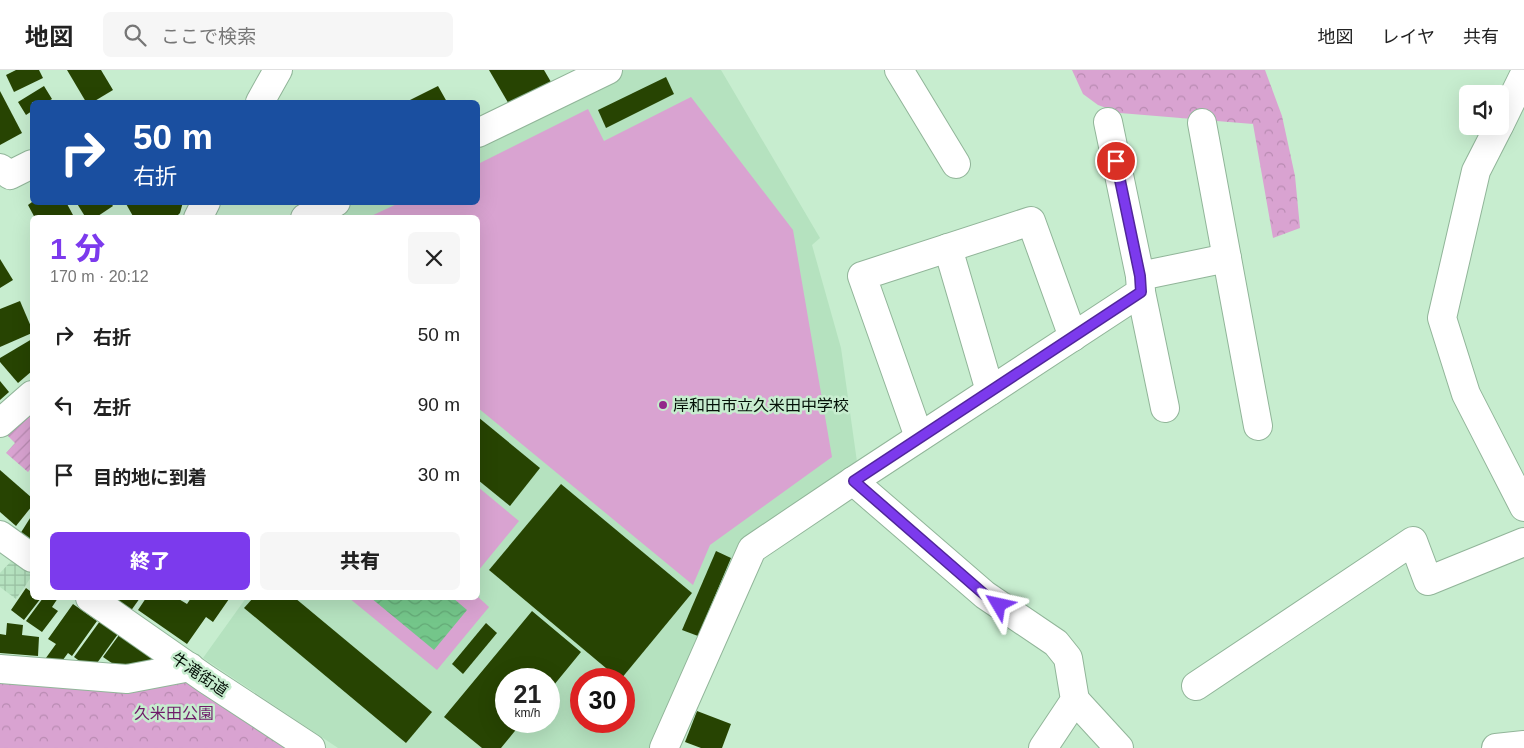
<!DOCTYPE html>
<html lang="ja">
<meta charset="utf-8">
<style>
body{margin:0;font-family:Helvetica,"Noto Sans JP",sans-serif;background:#f6f6f6;color:#222;height:100vh;display:flex;flex-direction:column;font-size:19px;white-space:nowrap}
*{box-sizing:border-box;margin:0}
p{font-size:16px;color:#767676}
.icon{flex:none;width:28px;height:28px;fill:none;stroke:currentColor;stroke-width:2;stroke-linecap:round;stroke-linejoin:round}
.map{position:relative;flex:1;overflow:hidden}
.drawer{position:absolute;left:30px;top:145px;width:450px;height:385px;display:flex;flex-direction:column;background:#fff;border-radius:8px;box-shadow:0 5px 20px #0002}
.drawer>*{flex:none}
.banner{position:absolute;left:30px;top:30px;width:450px;height:105px;border-radius:8px;box-shadow:0 5px 20px #0002;background:#1a4fa0;color:#fff;overflow:hidden}
.tools{position:absolute;left:1459px;top:15px;display:grid;gap:10px}
.tools a{display:grid;place-items:center;width:50px;height:50px;border-radius:8px;background:#fff;box-shadow:0 5px 20px #0002;font-size:25px}
.speed{position:absolute;left:495px;top:598px;display:flex;gap:10px;font-size:25px;font-weight:700;text-align:center}
.speed>*{display:grid;place-content:center;width:65px;height:65px;border-radius:50%;background:#fff;box-shadow:0 5px 20px #0002;line-height:1}
.speed small{font-size:12px;font-weight:400}
.speed .limit{border:8px solid #d22;background:#fff;color:#111}
.pin{position:absolute;display:grid;place-items:center;width:42px;height:42px;color:#fff;margin:-21px;border:2px solid #fff;border-radius:50%;box-shadow:0 1px 5px #0007}
.me{position:absolute;width:55px;margin:-28px;rotate:306deg;stroke-linejoin:round;filter:drop-shadow(0 0 4px #0008)}
.turn{display:flex;align-items:center;gap:18px;height:105px;padding:0 20px;font-size:22px}
.turn .icon{width:65px;height:65px;stroke-width:2.5}
.turn b{display:block;font-size:35px;line-height:42px}
.round{display:grid;place-items:center;flex:none;width:52px;height:52px;border-radius:8px;background:#f6f6f6}
.overview{display:flex;align-items:center;justify-content:space-between;height:85px;padding:0 20px}
h1{font-size:30px;font-weight:800;line-height:38px;color:#7c3aed}
.button{display:flex;gap:10px;margin-top:auto;padding:10px 20px}
.button a{flex:1;height:58px;border-radius:8px;background:#7c3aed;color:#fff;font-size:20px;font-weight:800;line-height:58px;text-align:center}
.button a+a{background:#f6f6f6;color:#222}
ul{padding:0;list-style:none}
li{display:flex;align-items:center;gap:15px;height:70px;padding:0 20px}
li div{flex:1}
li b{display:block;font-size:19px}
li em{font-style:normal}
header{display:flex;align-items:center;gap:30px;box-sizing:border-box;height:70px;padding:0 25px;background:#fff;border-bottom:1px solid #e0e0e0}
header strong{font-size:24px}
nav{display:flex;gap:28px;margin-inline-start:auto;font-size:18px}
.search{width:350px;height:45px;background:#f6f6f6;display:flex;align-items:center;gap:12px;box-sizing:border-box;padding:0 18px;border-radius:8px;color:#767676;font-size:19px}
.map>svg:first-child{display:block}
.built{fill:#b5e2bf;fill-rule:evenodd}
.industrial{fill:url(#industrial-grid)}
.grass{fill:#d9a3d1}
.forest{fill:url(#forest-crowns)}
.garden{fill:url(#garden-furrows)}
.water{fill:url(#water-waves)}
.building{fill:#274402}
.lines{fill:none;stroke-linecap:round;stroke-linejoin:round}
.minor-casing{stroke:#91b599;stroke-width:30}
.minor{stroke:#fff;stroke-width:28}
.route-casing{stroke:#51269a;stroke-width:12}
.route{stroke:#7c3aed;stroke-width:9}
.poi-dot{fill:#93288b;stroke:#c7edcf;stroke-width:2}
.labels{text-anchor:middle;stroke-width:5;stroke-linejoin:round;paint-order:stroke}
.poi-label{font-size:16px;fill:#041007;stroke:#c7edcf;text-anchor:start}
.street-label{font-size:16px;fill:#041007;stroke:#c7edcf}
.park-label{font-size:16px;fill:#6e1a68;stroke:#c7edcf}
</style>
<header>
<strong>地図</strong>
<div class="search"><svg class="icon" aria-label="search" viewBox="0 0 24 24"><circle cx="10" cy="10" r="6"/><path d="M15 15l6 6"/></svg>ここで検索</div>
<nav><a>地図</a><a>レイヤ</a><a>共有</a></nav>
</header>
<div class="map">
<svg width="1524" height="678" viewBox="0 0 1524 678">
<defs>
<pattern id="industrial-grid" width="8" height="8" patternUnits="userSpaceOnUse" patternTransform="scale(1.25)"><rect width="8" height="8" fill="#b5e2bf"/><path d="M0 4h8M4 0v8" fill="none" stroke="#9ac1a3"/></pattern>
<pattern id="forest-crowns" width="20" height="18" patternUnits="userSpaceOnUse" patternTransform="scale(1.25)"><rect width="20" height="18" fill="#d9a3d1"/><path d="M2 6a3 3 0 1 1 6 0M12 15a3 3 0 1 1 6 0" fill="none" stroke="#b98bb2"/></pattern>
<pattern id="garden-furrows" width="10" height="10" patternUnits="userSpaceOnUse" patternTransform="scale(1.25)"><rect width="10" height="10" fill="#d9a3d1"/><path d="M-1 1l2-2M0 10L10 0M9 11l2-2" fill="none" stroke="#b98bb2"/></pattern>
<pattern id="water-waves" width="16" height="10" patternUnits="userSpaceOnUse" patternTransform="scale(1.25)"><rect width="16" height="10" fill="#74c68a"/><path d="M0 5q4-4 8 0t8 0" fill="none" stroke="#63a976"/></pattern>
</defs>
<rect width="100%" height="100%" fill="#c7edcf"/>
<path class="built" d="M 615,0 L 721,0 L 820,168 L 812,175 L 841,278 L 857,392 L 740,477 L 653,678 L 338,678 L 203,588 L 246,528 L 478,528 L 478,148 L 316,147 L 347,133 L 478,132 L 478,68 ZM 506,609 L 549,609 L 549,651 L 506,651 ZM 581,609 L 624,609 L 624,651 L 581,651 Z"/>
<polygon class="industrial" points="15,487 32,501 32,506 16,529 0,517 0,503"/>
<g class="grass">
<polygon points="691,27 793,160 832,387 710,475 693,515 478,338 478,148 369,147 399,133 478,132 478,94 588,39 604,71"/>
<polygon points="478,417 519,451 478,501"/>
<polygon points="478,527 489,537 437,600 349,528"/>
</g>
<g class="forest">
<polygon points="1072,0 1265,0 1282,46 1295,106 1300,158 1273,168 1253,54 1120,43 1098,35 1083,24"/>
<polygon points="0,607 182,608 287,678 0,678"/>
</g>
<polygon class="garden" points="32,337 32,397 28,402 6,383 15,373 3,361"/>
<polygon class="water" points="371,528 453,528 467,540 434,580"/>
<g class="building">
<polygon points="16,0 39,0 43,8 14,22 6,5"/>
<polygon points="67,0 101,0 113,20 93,32 86,32"/>
<polygon points="489,0 544,0 551,12 510,36"/>
<polygon points="666,7 674,24 606,58 598,40"/>
<polygon points="44,16 52,29 47,32 32,32 32,41 26,45 18,32"/>
<polygon points="438,16 447,32 406,32"/>
<polygon points="0,21 22,63 0,75"/>
<polygon points="32,132 66,132 73,145 69,148 35,148 28,135"/>
<polygon points="76,132 110,132 113,136 95,148 86,148"/>
<polygon points="125,132 183,132 180,143 175,148 134,148"/>
<polygon points="0,189 13,210 0,218"/>
<polygon points="20,231 32,259 32,263 0,277 0,239"/>
<polygon points="32,269 32,301 18,313 0,292 0,288"/>
<polygon points="0,311 9,322 0,330"/>
<polygon points="478,347 540,398 510,436 478,410"/>
<polygon points="0,400 32,428 32,436 16,456 0,442"/>
<polygon points="561,414 692,523 621,609 619,609 489,500"/>
<polygon points="32,445 32,473 20,464"/>
<polygon points="716,481 731,488 698,566 682,560"/>
<polygon points="26,518 30,521 32,518 32,528 41,528 24,550 11,540"/>
<polygon points="43,528 58,528 52,537 58,541 42,562 26,551"/>
<polygon points="109,528 140,528 130,542"/>
<polygon points="146,528 177,528 187,534 191,528 205,528 209,530 211,528 227,528 229,529 213,552 206,547 187,574 138,540"/>
<polygon points="253,528 295,528 432,642 406,673 244,538"/>
<polygon points="73,534 97,551 72,586 68,583 59,595 43,592 56,574 48,569"/>
<polygon points="532,541 581,582 549,621 549,609 506,609 506,651 523,651 501,678 482,678 444,647"/>
<polygon points="100,551 118,564 92,600 74,587"/>
<polygon points="7,553 23,555 22,565 39,567 38,586 0,583 0,564 6,565"/>
<polygon points="486,553 497,563 463,604 452,594"/>
<polygon points="119,565 155,590 122,600 103,587"/>
<polygon points="697,641 731,654 722,678 701,678 685,672"/>
</g>
<g class="lines">
<defs>
<g id="minor">
<polyline points="899,0 956,94"/>
<polyline points="260,32 278,0"/>
<polyline points="1202,53 1258,356"/>
<polyline points="1500,54 1523,7"/>
<polyline points="1499,56 1476,101 1442,248 1466,324 1524,437"/>
<polyline points="478,63 608,0"/>
<polyline points="0,98 10,105 32,94"/>
<polyline points="198,148 206,132"/>
<polyline points="305,148 336,132"/>
<polyline points="948,178 990,321"/>
<polyline points="1140,206 1227,188"/>
<polyline points="1141,222 1165,338"/>
<polyline points="0,353 32,325"/>
<polyline points="919,367 862,206 1031,151 1073,267"/>
<polyline points="853,411 985,525 1056,573 1068,588 1075,630 1043,678"/>
<polyline points="0,465 32,488"/>
<polyline points="90,528 206,609 311,678"/>
<polyline points="0,599 127,609 190,597"/>
<polyline points="1196,616 1413,471 1428,511 1524,472"/>
<polyline points="1075,630 1119,678"/>
<polyline points="664,678 752,479 853,411 1141,222 1140,206 1108,52"/>
<polyline points="1496,678 1524,675"/>
</g>
</defs>
<use href="#minor" class="minor-casing"/>
<use href="#minor" class="minor"/>
</g>
<g class="lines">
<defs>
<polyline id="route" points="999,535 985,525 854,411 1141,222 1140,206 1116,91"/>
</defs>
<use href="#route" class="route-casing"/>
<use href="#route" class="route"/>
</g>
<circle class="poi-dot" cx="663" cy="335" r="5"/>
<g class="labels">
<g class="poi-label">
<text x="673" y="341">岸和田市立久米田中学校</text>
</g>
<g class="street-label">
<text transform="translate(200 604) rotate(34)" y="6">牛滝街道</text>
</g>
<g class="park-label">
<text x="174" y="649">久米田公園</text>
</g>
</g>
</svg>
<div class="tools">
<a><svg class="icon" aria-label="sound" viewBox="0 0 24 24"><path d="M4 9h4l5-4v14l-5-4H4zM17 9q2 3 0 6"/></svg></a>
</div>
<div class="speed"><div>21<small>km/h</small></div><div class="limit">30</div></div>
<div class="pin" style="left:1116px;top:91px;background:#d93025"><svg class="icon" aria-label="arrive" viewBox="0 0 24 24"><path d="M6 21V4h12l-3 4 3 4H6"/></svg></div>
<svg class="me" style="left:999px;top:535px" viewBox="-20 -20 40 40"><path d="M0-17L14 15 0 8-14 15z" fill="#7c3aed" stroke="#fff" stroke-width="4"/></svg>
<div class="banner">
<div class="turn"><svg class="icon" aria-label="right" viewBox="0 0 24 24"><path d="M7 20v-9h11M14 6l5 5-5 5"/></svg><div><b>50 m</b>右折</div></div>
</div>
<section class="drawer">
<div class="overview"><div><h1>1 分</h1><p>170 m · 20:12</p></div><a class="round"><svg class="icon" aria-label="close" viewBox="0 0 24 24"><path d="M6 6l12 12M18 6L6 18"/></svg></a></div>
<ul>
<li><svg class="icon" aria-label="right" viewBox="0 0 24 24"><path d="M7 20v-9h11M14 6l5 5-5 5"/></svg><div><b>右折</b></div><em>50 m</em></li>
<li><svg class="icon" aria-label="left" viewBox="0 0 24 24"><path d="M17 20v-9H6M10 6l-5 5 5 5"/></svg><div><b>左折</b></div><em>90 m</em></li>
<li><svg class="icon" aria-label="arrive" viewBox="0 0 24 24"><path d="M6 21V4h12l-3 4 3 4H6"/></svg><div><b>目的地に到着</b></div><em>30 m</em></li>
</ul>
<div class="button"><a>終了</a><a>共有</a></div>
</section>
</div>
